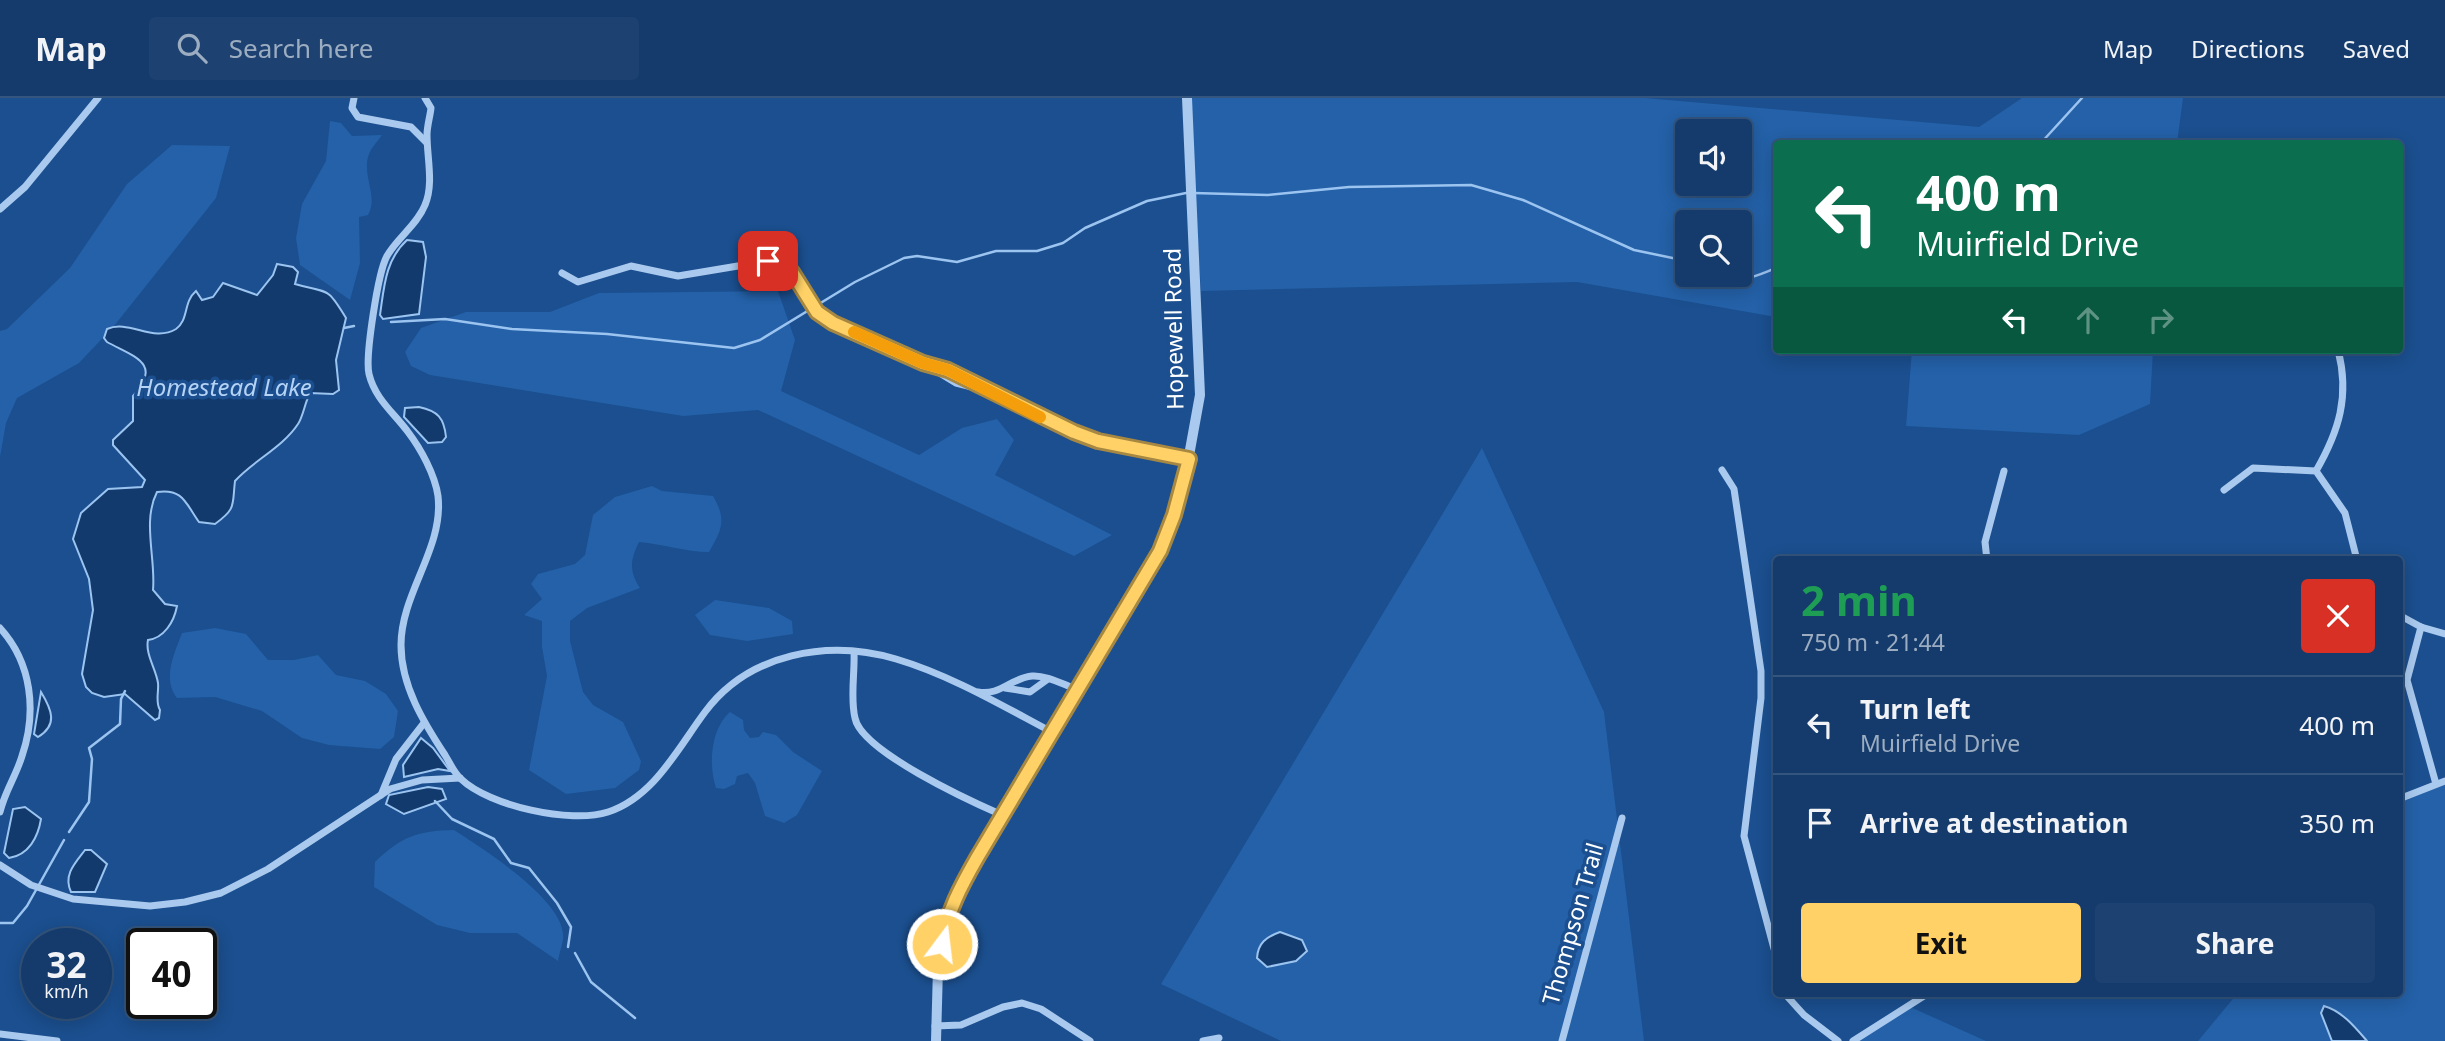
<!DOCTYPE html>
<meta charset="utf-8">
<style>
body{margin:0;font-family:"Noto Sans",sans-serif;background:#1d4271;color:#f1f3f6;height:100vh;display:flex;flex-direction:column;font-size:26px;white-space:nowrap}
*{box-sizing:border-box;margin:0}
p{font-size:23px;color:#9dadc1}
.icon{flex:none;width:38px;height:38px;fill:none;stroke:currentColor;stroke-width:2;stroke-linecap:round;stroke-linejoin:round}
.map{position:relative;flex:1;overflow:hidden}
.panel{position:absolute;left:1773px;top:458px;width:630px;height:441px;display:flex;flex-direction:column;background:#143b6b;border-radius:7px;box-shadow:0 4px 18px #0003,0 0 0 2px #33557e}
.panel>*{flex:none}
.hud{position:absolute;left:1773px;top:42px;width:630px;height:214px;border-radius:7px;box-shadow:0 4px 18px #0003,0 0 0 2px #33557e;background:#0b6e4f;color:#fff;overflow:hidden}
.tools{position:absolute;left:1675px;top:21px;display:grid;gap:14px}
.tools a{display:grid;place-items:center;width:77px;height:77px;border-radius:7px;background:#143b6b;box-shadow:0 4px 18px #0003,0 0 0 2px #33557e;font-size:35px}
.speed{position:absolute;left:21px;top:830px;display:flex;gap:14px;font-size:35px;font-weight:700;text-align:center}
.speed>*{display:grid;place-content:center;width:91px;height:91px;border-radius:50%;background:#143b6b;box-shadow:0 4px 18px #0003,0 0 0 2px #33557e;line-height:1}
.speed small{font-size:18px;font-weight:400}
.speed .limit{border:4px solid #111;border-radius:10px;background:#fff;color:#111}
.pin{position:absolute;display:grid;place-items:center;width:60px;height:60px;color:#fff;margin:-30px;border-radius:14px;box-shadow:0 4px 10px #0006}
.me{position:absolute;width:77px;margin:-38px;rotate:15deg;stroke-linejoin:round;filter:drop-shadow(0 0 5px #0008)}
.turn{display:flex;align-items:center;gap:24px;height:147px;padding:0 28px;font-size:32px}
.turn .icon{width:91px;height:91px;stroke-width:2.5}
.turn b{display:block;font-size:49px;line-height:60px}
.lanes{display:flex;align-items:center;height:66px;padding:0 28px;background:#0003;justify-content:center;gap:35px;direction:ltr}
.lanes .off{opacity:.35}
.round{display:grid;place-items:center;flex:none;width:74px;height:74px;border-radius:7px;background:#1d4271}
.headline{display:flex;align-items:center;justify-content:space-between;height:119px;padding:0 28px}
h1{font-size:42px;font-weight:700;line-height:52px;color:#1e9e55}
.primary-button{display:flex;gap:14px;margin-top:auto;padding:14px 28px}
.primary-button a{flex:1;height:80px;border-radius:7px;background:#ffd166;color:#111;font-size:28px;font-weight:700;line-height:80px;text-align:center}
.primary-button a+a{background:#1d4271;color:#f1f3f6}
ul{padding:0;list-style:none}
li{display:flex;align-items:center;gap:21px;height:98px;padding:0 28px;border-top:2px solid #33557e}
li div{flex:1}
li b{display:block;font-size:26px}
li em{font-style:normal}
header{display:flex;align-items:center;gap:42px;box-sizing:border-box;height:98px;padding:0 35px;background:#143b6b;border-bottom:2px solid #33557e}
header strong{font-size:33px}
nav{display:flex;gap:38px;margin-inline-start:auto;font-size:24px}
.search{width:490px;height:63px;background:#1d4271;display:flex;align-items:center;gap:18px;box-sizing:border-box;padding:0 24px;border-radius:7px;color:#9dadc1;font-size:26px}
.map>svg:first-child{display:block}
.green{fill:#2461a8;fill-rule:evenodd}
.water{fill:#123a6d;stroke:#9cc4f0;stroke-width:2}
.lines{fill:none;stroke-linecap:round;stroke-linejoin:round}
.stream{stroke:#9cc4f0;stroke-width:2.5}
.minor{stroke:#a9c9ee;stroke-width:7}
.tertiary{stroke:#a9c9ee;stroke-width:10}
.route-casing{stroke:#a68842;stroke-width:18}
.route{stroke:#ffd166;stroke-width:12}
.slow{stroke:#f59e0b;stroke-width:12}
.labels{text-anchor:middle;stroke-width:7;stroke-linejoin:round;paint-order:stroke}
.street-label{font-size:23px;fill:#fff;stroke:#1b4f8f}
.water-label{font-size:24px;font-style:italic;fill:#b5d3f5;stroke:#1b4f8f}
</style>
<header>
<strong>Map</strong>
<div class="search"><svg class="icon" aria-label="search" viewBox="0 0 24 24"><circle cx="10" cy="10" r="6"/><path d="M15 15l6 6"/></svg>Search here</div>
<nav><a>Map</a><a>Directions</a><a>Saved</a></nav>
</header>
<div class="map">
<svg width="2445" height="943" viewBox="0 0 2445 943">
<rect width="100%" height="100%" fill="#1b4f8f"/>
<g class="green">
<path d="M 1189,0 L 1645,0 L 1979,29 L 2022,0 L 2183,0 L 2177,45 L 1776,46 L 1776,219 L 1577,184 L 1201,193 ZM 1687,33 L 1740,33 L 1740,86 L 1687,86 ZM 1687,124 L 1740,124 L 1740,177 L 1687,177 Z"/>
<path d="M 330,23 L 341,25 L 352,38 L 382,37 C 378,43 371,50 369,56 C 361,77 379,98 368,117 L 359,119 L 360,165 L 350,202 L 300,167 L 296,140 L 302,106 L 326,63 Z"/>
<polygon points="172,47 230,48 216,100 114,228 79,265 17,300 6,325 0,359 0,233 7,231 70,170 127,86"/>
<polygon points="778,193 795,242 781,293 919,357 962,330 997,321 1014,342 995,377 1112,437 1074,458 758,312 683,318 430,277 411,268 405,254 421,230 466,214 550,214 599,195"/>
<polygon points="1912,252 2153,252 2150,306 2079,337 1906,328"/>
<polygon points="1482,350 1604,614 1644,943 1281,943 1161,886"/>
<path d="M 652,388 L 662,393 L 713,398 C 727,422 722,431 709,454 C 685,454 663,446 639,444 C 630,462 629,473 640,490 L 587,510 L 570,523 L 570,543 L 583,594 L 593,607 L 623,624 L 641,663 L 639,672 L 615,690 L 566,696 L 529,672 L 547,578 L 542,549 L 542,523 L 524,517 L 542,501 L 531,486 L 538,476 L 575,466 L 585,457 L 593,417 L 615,399 Z"/>
<polygon points="715,502 769,510 792,523 793,536 747,543 710,537 695,517"/>
<path d="M 215,530 L 246,536 L 268,562 L 294,562 L 318,557 L 336,577 L 365,583 L 386,596 L 398,613 L 394,639 L 380,651 L 329,647 L 302,640 L 262,613 L 215,599 L 177,600 C 162,581 174,556 182,535 Z"/>
<path d="M 730,614 L 743,622 L 744,632 L 750,640 L 759,639 L 763,634 L 776,637 L 793,654 L 822,673 L 797,717 L 784,725 L 765,718 L 755,685 L 748,675 L 737,678 L 735,686 L 724,691 L 716,690 C 708,666 711,630 730,614 Z"/>
<polygon points="2445,680 2445,943 2198,943 2237,896 2399,896 2399,697"/>
<path d="M 454,732 C 482,750 561,800 563,836 C 564,844 559,855 558,863 L 517,835 L 470,835 L 437,827 L 374,789 L 375,764 C 402,738 417,733 454,732 Z"/>
<polygon points="1908,908 1986,943 1858,943"/>
</g>
<g class="water">
<path d="M 407,142 L 423,144 L 426,159 L 419,216 L 383,221 L 380,217 C 384,190 385,162 407,142 Z"/>
<path d="M 277,166 L 293,169 L 298,174 L 295,186 C 329,196 326,187 346,220 L 336,262 L 339,292 L 333,296 L 310,295 C 305,304 303,319 298,326 C 283,349 253,363 235,383 C 232,407 237,410 215,426 L 199,424 C 186,406 183,390 157,394 C 142,423 156,461 153,492 L 165,506 L 177,508 C 174,524 164,540 148,542 C 145,556 156,571 158,585 C 159,594 155,604 160,612 L 159,620 L 155,622 L 125,596 L 104,599 L 92,595 L 86,589 L 82,576 L 93,512 L 89,481 L 73,441 L 81,415 L 108,391 L 142,389 L 145,382 L 113,347 L 113,342 L 133,323 L 133,298 C 164,265 132,258 107,244 L 104,240 L 107,231 C 129,221 153,245 176,231 C 189,222 183,204 196,193 L 202,202 L 213,199 L 223,185 L 257,197 L 273,177 Z"/>
<path d="M 419,309 C 438,313 444,320 446,339 L 442,344 L 428,345 L 404,319 L 405,310 Z"/>
<path d="M 41,594 C 52,612 58,627 38,639 L 34,636 Z"/>
<polygon points="421,640 433,650 450,673 438,671 404,679 403,667"/>
<polygon points="428,689 442,691 446,701 404,716 386,706 389,697"/>
<path d="M 25,709 L 41,721 C 38,739 29,757 9,760 L 4,755 L 13,711 Z"/>
<path d="M 85,752 L 91,752 L 107,766 L 95,794 L 71,794 C 63,777 75,765 85,752 Z"/>
<path d="M 1280,834 L 1302,842 L 1307,853 L 1296,863 L 1267,869 L 1257,860 C 1258,845 1266,839 1280,834 Z"/>
<path d="M 2324,908 C 2342,913 2355,929 2367,943 L 2332,943 L 2321,915 Z"/>
</g>
<g class="lines">
<g class="stream">
<polyline points="2040,46 2082,0"/>
<polyline points="1193,95 1268,97 1349,89 1471,87 1523,102 1634,152 1687,163"/>
<path d="M 1717,177 C 1742,186 1753,179 1776,170"/>
<polyline points="391,224 445,221 512,231 607,236 734,250 760,242 855,184 904,160 917,158 957,164 996,153 1037,153 1063,145 1085,130 1147,103 1186,95"/>
<polyline points="344,230 354,228"/>
<polyline points="435,703 452,721 494,741 511,765 529,770 557,805 571,829 568,849"/>
<polyline points="69,734 89,704 92,661 89,650 120,626 121,601 125,593"/>
<polyline points="0,825 13,825 27,808 64,742"/>
<polyline points="575,855 591,884 635,920"/>
</g>
<g class="minor">
<polyline points="354,0 352,10 358,19 411,29 426,44"/>
<path d="M 425,0 L 431,10 C 430,19 427,28 427,37 C 427,60 434,86 425,107 C 417,127 397,140 387,158 C 378,174 365,259 369,276 C 375,301 394,315 408,334 C 421,351 435,377 438,398 C 444,450 401,495 401,547 C 401,588 424,625 445,657 C 450,665 454,675 461,681 C 489,708 571,726 608,714 C 654,699 678,650 705,614 C 749,555 828,541 896,561 C 950,577 1001,607 1050,633"/>
<polyline points="0,111 25,89 98,0"/>
<polyline points="562,175 578,184 631,168 678,178 768,163 792,174 821,219 923,265 956,285 980,291"/>
<polyline points="930,267 948,272 1039,319 1098,343 1190,361"/>
<polyline points="1722,372 1734,391 1761,573 1761,600 1744,738 1776,858"/>
<path d="M 2316,373 C 2339,333 2350,298 2338,252"/>
<polyline points="2224,392 2253,370 2316,373 2345,415 2357,462"/>
<polyline points="1987,462 1985,444 2004,373"/>
<polyline points="2399,517 2421,529 2445,536"/>
<polyline points="2421,529 2407,582 2436,686"/>
<path d="M 0,530 C 32,565 37,614 22,658 C 16,678 5,693 0,714"/>
<path d="M 854,554 C 855,575 850,600 855,620 C 861,653 970,703 1002,717"/>
<polyline points="1005,590 1030,594 1048,581"/>
<path d="M 978,594 C 1000,598 1011,580 1032,578 C 1046,577 1062,586 1076,591"/>
<polyline points="381,697 396,661 424,625"/>
<polyline points="2399,701 2445,683"/>
<polyline points="0,767 31,787 73,801 150,808 185,804 221,795 268,771 390,691 422,682 460,680"/>
<polyline points="1785,896 1804,917 1838,943"/>
<polyline points="935,928 961,927 1003,909 1022,905 1041,911 1090,943"/>
<polyline points="0,936 57,943"/>
<polyline points="1203,943 1219,940"/>
<polyline points="1562,943 1622,720"/>
<polyline points="1853,943 1927,896"/>
</g>
<polyline class="tertiary" points="936,943 938,870 945,827 957,795 1052,630 1144,482 1174,417 1184,385 1200,297 1187,0"/>
</g>
<g class="lines">
<defs>
<path id="route" d="M 768,163 L 792,174 L 817,214 L 833,225 L 923,265 L 948,272 L 1074,334 L 1098,343 L 1189,361 L 1174,417 L 1160,453 L 977,760 C 961,788 947,814 942,846"/>
</defs>
<use href="#route" class="route-casing"/>
<use href="#route" class="route"/>
<polyline class="slow" points="854,234 923,265 948,272 1040,319"/>
</g>
<g class="labels">
<g class="street-label">
<text transform="translate(1174 231) rotate(-91)" y="8">Hopewell Road</text>
<text transform="translate(1573 826) rotate(-74)" y="8">Thompson Trail</text>
</g>
<g class="water-label">
<text x="224" y="298">Homestead Lake</text>
</g>
</g>
</svg>
<div class="tools">
<a><svg class="icon" aria-label="sound" viewBox="0 0 24 24"><path d="M4 9h4l5-4v14l-5-4H4zM17 9q2 3 0 6"/></svg></a>
<a><svg class="icon" aria-label="search" viewBox="0 0 24 24"><circle cx="10" cy="10" r="6"/><path d="M15 15l6 6"/></svg></a>
</div>
<div class="speed"><div>32<small>km/h</small></div><div class="limit">40</div></div>
<div class="pin" style="left:768px;top:163px;background:#d93025"><svg class="icon" aria-label="arrive" viewBox="0 0 24 24"><path d="M6 21V4h12l-3 4 3 4H6"/></svg></div>
<svg class="me" style="left:942px;top:846px" viewBox="-20 -20 40 40"><circle r="17" fill="#ffd166" stroke="#fff" stroke-width="3"/><path d="M0-11L8 9 0 5-8 9z" fill="#fff"/></svg>
<div class="hud">
<div class="turn"><svg class="icon" aria-label="left" viewBox="0 0 24 24"><path d="M17 20v-9H6M10 6l-5 5 5 5"/></svg><div><b>400 m</b>Muirfield Drive</div></div>
<div class="lanes"><svg class="icon" aria-label="left" viewBox="0 0 24 24"><path d="M17 20v-9H6M10 6l-5 5 5 5"/></svg><svg class="icon off" aria-label="ahead" viewBox="0 0 24 24"><path d="M12 20V5M6 11l6-6 6 6"/></svg><svg class="icon off" aria-label="right" viewBox="0 0 24 24"><path d="M7 20v-9h11M14 6l5 5-5 5"/></svg></div>
</div>
<section class="panel">
<div class="headline"><div><h1>2 min</h1><p>750 m · 21:44</p></div><a class="round" style="background:#d93025;color:#fff"><svg class="icon" aria-label="close" viewBox="0 0 24 24"><path d="M6 6l12 12M18 6L6 18"/></svg></a></div>
<ul>
<li><svg class="icon" aria-label="left" viewBox="0 0 24 24"><path d="M17 20v-9H6M10 6l-5 5 5 5"/></svg><div><b>Turn left</b><p>Muirfield Drive</p></div><em>400 m</em></li>
<li><svg class="icon" aria-label="arrive" viewBox="0 0 24 24"><path d="M6 21V4h12l-3 4 3 4H6"/></svg><div><b>Arrive at destination</b></div><em>350 m</em></li>
</ul>
<div class="primary-button"><a>Exit</a><a>Share</a></div>
</section>
</div>
